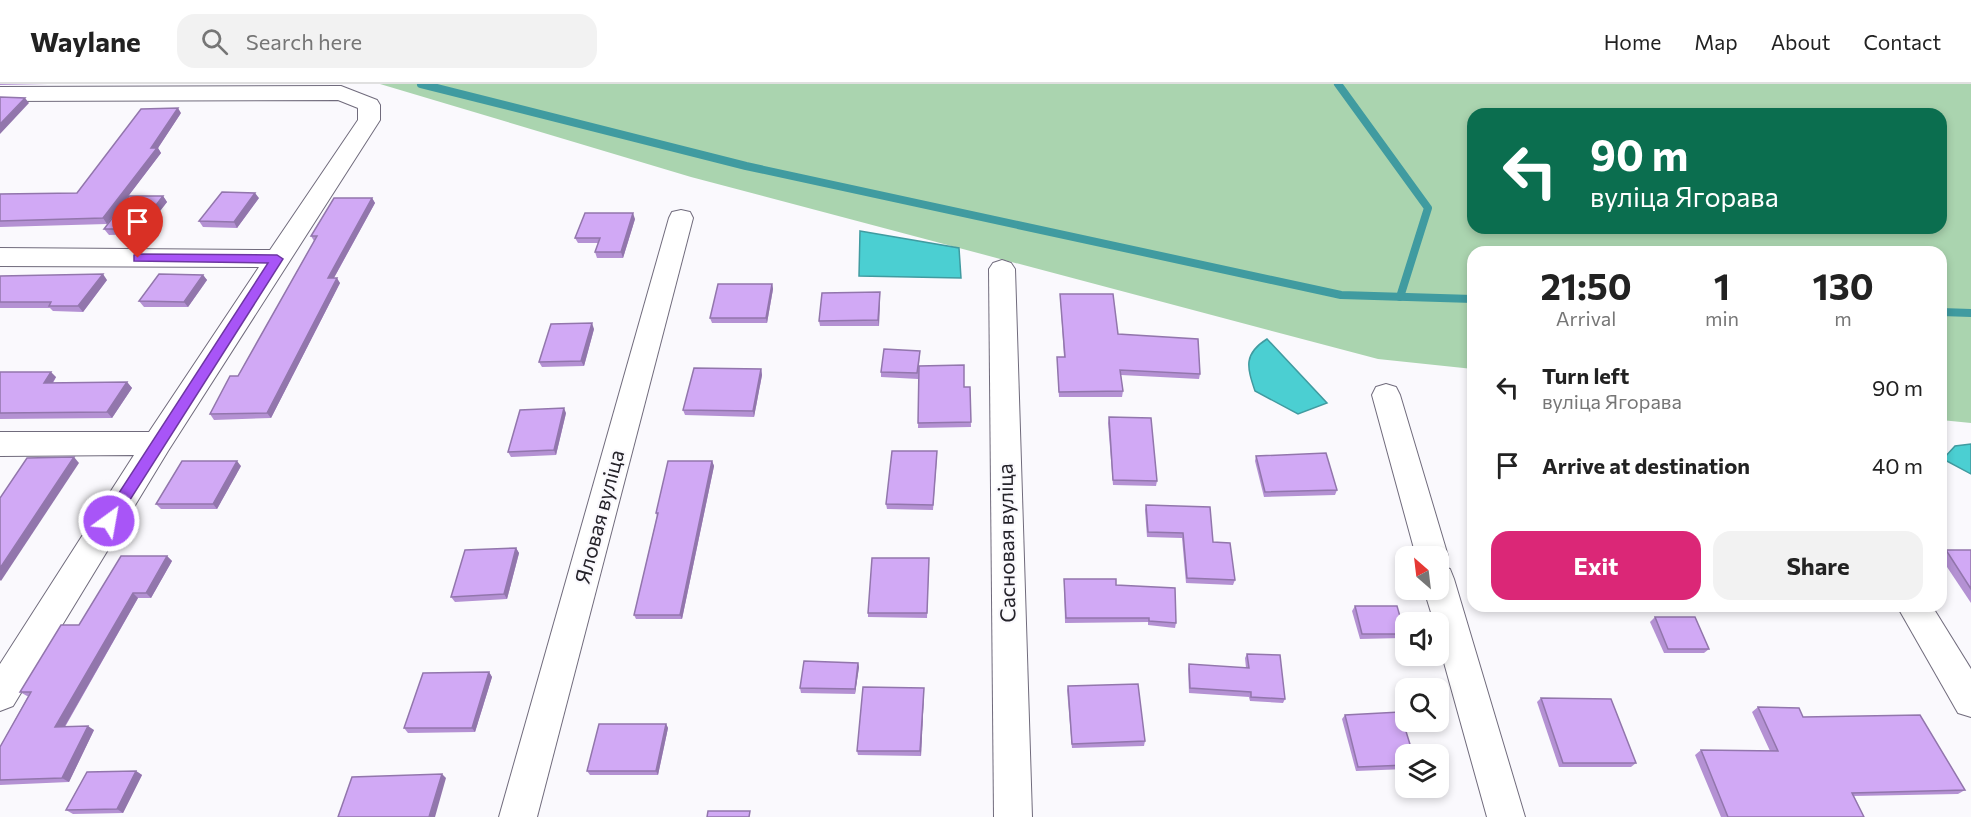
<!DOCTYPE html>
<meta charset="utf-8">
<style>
body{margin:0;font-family:Commissioner,sans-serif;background:#f2f2f2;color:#222;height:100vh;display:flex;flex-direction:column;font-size:22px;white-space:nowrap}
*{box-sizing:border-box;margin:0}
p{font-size:20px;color:#767676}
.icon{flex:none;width:33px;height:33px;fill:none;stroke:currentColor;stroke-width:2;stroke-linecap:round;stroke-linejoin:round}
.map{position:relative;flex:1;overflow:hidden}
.sheet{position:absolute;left:1467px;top:162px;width:480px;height:366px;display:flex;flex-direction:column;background:#fff;border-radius:18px;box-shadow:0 3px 9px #0003}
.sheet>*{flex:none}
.banner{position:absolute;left:1467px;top:24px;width:480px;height:126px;border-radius:18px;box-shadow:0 3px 9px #0003;background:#0b6e4f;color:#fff;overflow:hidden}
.needle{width:39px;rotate:332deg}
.controls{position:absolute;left:1395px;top:462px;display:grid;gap:12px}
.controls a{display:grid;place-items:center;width:54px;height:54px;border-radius:12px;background:#fff;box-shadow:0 3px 9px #0003;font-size:30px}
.pin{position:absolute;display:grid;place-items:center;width:51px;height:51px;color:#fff;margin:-62px -26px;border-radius:50% 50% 50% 0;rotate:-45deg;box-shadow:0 0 6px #0007}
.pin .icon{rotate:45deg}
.me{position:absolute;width:66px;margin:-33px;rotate:32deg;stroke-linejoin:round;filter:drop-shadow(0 0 4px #0008)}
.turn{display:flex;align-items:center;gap:21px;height:126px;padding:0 24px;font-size:27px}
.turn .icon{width:78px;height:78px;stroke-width:2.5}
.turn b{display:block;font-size:42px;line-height:51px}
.eta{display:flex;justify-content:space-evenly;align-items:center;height:102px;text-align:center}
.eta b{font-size:36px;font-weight:700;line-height:42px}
.primary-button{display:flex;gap:12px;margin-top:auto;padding:12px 24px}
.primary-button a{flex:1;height:69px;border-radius:18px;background:#db2777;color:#fff;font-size:24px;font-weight:700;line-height:69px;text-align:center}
.primary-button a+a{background:#f2f2f2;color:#222}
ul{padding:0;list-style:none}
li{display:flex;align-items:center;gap:18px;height:78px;padding:0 24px}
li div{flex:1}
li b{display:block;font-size:22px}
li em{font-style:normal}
header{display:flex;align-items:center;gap:36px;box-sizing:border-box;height:84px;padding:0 30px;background:#fff;border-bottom:2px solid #e0e0e0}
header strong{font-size:28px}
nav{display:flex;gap:33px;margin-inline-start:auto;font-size:21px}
.search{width:420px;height:54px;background:#f2f2f2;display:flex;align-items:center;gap:15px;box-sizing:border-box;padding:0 21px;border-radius:18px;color:#767676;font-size:22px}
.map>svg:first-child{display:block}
.green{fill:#aad4af;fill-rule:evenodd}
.water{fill:#4bcfd2;stroke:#409ba0;stroke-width:1.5}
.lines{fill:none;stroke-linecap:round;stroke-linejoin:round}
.stream{stroke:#409ba0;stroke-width:8}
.minor-casing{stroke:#706b7c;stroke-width:2}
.minor{fill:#fff;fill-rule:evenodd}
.wall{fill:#b491d3}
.shaded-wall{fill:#9276ac}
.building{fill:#d1a9f5;stroke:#9276ac;stroke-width:1.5}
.route{fill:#a855f7;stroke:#6d37a1;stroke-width:1.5}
.labels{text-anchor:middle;stroke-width:4.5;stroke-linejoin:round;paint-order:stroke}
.street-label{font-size:21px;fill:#25232a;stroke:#faf9fd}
</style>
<header>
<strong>Waylane</strong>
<div class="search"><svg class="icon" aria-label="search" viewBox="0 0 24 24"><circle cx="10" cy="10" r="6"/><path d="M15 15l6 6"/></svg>Search here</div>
<nav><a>Home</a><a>Map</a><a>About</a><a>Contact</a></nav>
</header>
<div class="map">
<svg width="1971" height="733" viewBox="0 0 1971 733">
<rect width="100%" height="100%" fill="#faf9fd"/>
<path class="green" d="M 380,0 L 1971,0 L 1971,339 L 1941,336 L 1941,168 L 1473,168 L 1473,285 L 1378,275 L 691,93 ZM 1473,30 L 1941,30 L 1941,144 L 1473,144 Z"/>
<g class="water">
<polygon points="860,147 959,164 961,194 859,192"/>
<path d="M 1267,255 L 1327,319 L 1298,330 L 1255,307 C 1247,283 1243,270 1267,255 Z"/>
<polygon points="1971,360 1971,390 1943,375 1955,362"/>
</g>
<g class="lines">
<g class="stream">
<polyline points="421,0 746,82 1341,211 1473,215"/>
<polyline points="1338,0 1428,124 1400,213"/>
<polyline points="1941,228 1971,229"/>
</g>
<defs>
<g id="minor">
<polygon points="341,2 377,16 380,21 380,36 168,367 13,622 0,627 0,580 134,371 0,372 0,348 149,348 259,183 0,182 0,164 270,166 358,36 358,24 338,16 0,17 0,3"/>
<polygon points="681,126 690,128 693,134 537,733 499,733 669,134 672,128"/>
<polygon points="1002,176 1011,179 1015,185 1032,733 994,733 989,185 993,179"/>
<polygon points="1386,300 1396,303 1400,311 1448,472 1441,482 1450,485 1454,495 1525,733 1487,733 1438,557 1438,538 1434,538 1424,506 1438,506 1438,472 1416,472 1372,311 1376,303"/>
<polygon points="1897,522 1932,522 1971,585 1971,633 1958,629"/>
</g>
</defs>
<use href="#minor" class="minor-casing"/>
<use href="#minor" class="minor"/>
</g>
<g class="wall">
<polygon points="0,0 48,0 0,1"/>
<polygon points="181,29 158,64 161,69 107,140 0,143 0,110 77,109"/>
<polygon points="163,112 167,118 142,150 109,151 104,145"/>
<polygon points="259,114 237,144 203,143 199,137"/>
<polygon points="372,114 375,119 334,194 340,199 271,334 214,336 210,330 238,292 314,157 311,152"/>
<polygon points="635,135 623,174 597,174 595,168 598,159 578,159 575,154"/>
<polygon points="203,191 207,196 188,223 144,223 139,217"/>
<polygon points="0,192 107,196 83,228 53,227 50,224 0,224"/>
<polygon points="772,200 773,205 767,239 712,239 710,234"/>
<polygon points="880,208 879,242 820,242 819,237"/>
<polygon points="1060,210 1118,250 1200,290 1199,295 1121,291 1123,307 1122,313 1059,313 1057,273 1064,273"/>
<polygon points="594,245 584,282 542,283 539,278"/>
<polygon points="920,267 919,282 964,303 970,303 971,343 918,344 919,288 918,295 881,293 881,288"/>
<polygon points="761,285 762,291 754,333 685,331 683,326"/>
<polygon points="0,288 56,293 53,299 127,298 132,304 112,334 0,335"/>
<polygon points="566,329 556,371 511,373 508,368"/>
<polygon points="1109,333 1157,397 1156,402 1113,401 1108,339"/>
<polygon points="1256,372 1337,406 1335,411 1264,413 1255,377"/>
<polygon points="937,373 933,426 887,425 886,420"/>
<polygon points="712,377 714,382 682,535 636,535 634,531 657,432 656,429"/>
<polygon points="241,382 217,425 161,425 156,420"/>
<polygon points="1146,421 1213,458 1235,496 1233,501 1186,499 1182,454 1147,453 1145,426"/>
<polygon points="516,464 519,469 507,515 455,518 451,513"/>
<polygon points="1946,466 1971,466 1971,519 1941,474 1941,470"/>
<polygon points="167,472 172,477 151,514 138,514 65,643 94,646 69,698 0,701 0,663 28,612 27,612 20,608 79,541"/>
<polygon points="929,479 927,534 868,533 868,529"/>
<polygon points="1064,495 1116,501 1176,539 1175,544 1148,541 1148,538 1065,539"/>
<polygon points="1355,522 1405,550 1402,554 1360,555 1352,527"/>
<polygon points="1655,533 1709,565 1704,569 1664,569 1650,538"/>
<polygon points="1247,570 1285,615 1283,619 1250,617 1249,613 1189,609 1188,585 1189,580 1246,584 1245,574"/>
<polygon points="858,579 859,583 855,610 801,609 800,604"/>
<polygon points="489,588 492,593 475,648 408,649 404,644"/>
<polygon points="1068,602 1145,657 1144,662 1072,664 1067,606"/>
<polygon points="924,609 921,672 858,671 857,667"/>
<polygon points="1541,614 1636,679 1631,683 1559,683 1537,618"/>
<polygon points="1758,623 1803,633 1965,706 1958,710 1854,712 1864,733 1721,733 1695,671 1701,666 1770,667 1752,628"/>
<polygon points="1345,631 1406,670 1406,685 1356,687 1342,635"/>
<polygon points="666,640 668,644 658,691 590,691 587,687"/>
<polygon points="136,687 142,691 123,729 73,730 66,726"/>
</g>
<g class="shaded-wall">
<polygon points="25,14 29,19 0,50 0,40"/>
<polygon points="178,24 181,29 158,64 161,69 107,140 103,134"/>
<polygon points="255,109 259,114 237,144 234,138"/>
<polygon points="163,112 167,118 142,150 138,145"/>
<polygon points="372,114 375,119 331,199 328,194"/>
<polygon points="633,129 635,135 623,174 621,168"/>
<polygon points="103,190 107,196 83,228 78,222"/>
<polygon points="203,191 207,196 188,223 184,218"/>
<polygon points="337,194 340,199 271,334 267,329"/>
<polygon points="772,200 773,205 767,239 766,234"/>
<polygon points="880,208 880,214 879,242 878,236"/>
<polygon points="592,239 594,245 584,282 581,277"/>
<polygon points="761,285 762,291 754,333 753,327"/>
<polygon points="51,288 56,293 49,304 44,299"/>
<polygon points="127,298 132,304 112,334 107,328"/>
<polygon points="564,324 566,329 556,371 554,366"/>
<polygon points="74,373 79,379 1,497 0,496 0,484"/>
<polygon points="237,377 241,382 217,425 213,420"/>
<polygon points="712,377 714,382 682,535 680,531"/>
<polygon points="516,464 519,469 507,515 504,510"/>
<polygon points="167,472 172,477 151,514 146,509"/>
<polygon points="133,509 138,514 62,647 55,643"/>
<polygon points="858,579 859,583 855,610 855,605"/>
<polygon points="489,588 492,593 475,648 472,644"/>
<polygon points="924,604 924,609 921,672 920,667"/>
<polygon points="666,640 668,644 658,691 656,687"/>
<polygon points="88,642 94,646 69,698 62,694"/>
<polygon points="136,687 142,691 123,729 117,725"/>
<polygon points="442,690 446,694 435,733 429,733"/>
</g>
<g class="building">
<polygon points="0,13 25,14 0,40"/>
<polygon points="178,24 151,64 157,64 103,134 0,137 0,110 77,109 141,25"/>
<polygon points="222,108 255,109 234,138 199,137"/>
<polygon points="129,112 163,112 138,145 104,145"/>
<polygon points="334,114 372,114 328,194 337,194 267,329 210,330 230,292 238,292 317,152 311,152"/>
<polygon points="585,129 633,129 621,168 595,168 600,154 575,154"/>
<polygon points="103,190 78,222 49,222 51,218 0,218 0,192"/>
<polygon points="159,190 203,191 184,218 139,217"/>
<polygon points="718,200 772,200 766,234 710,234"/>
<polygon points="880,208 878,236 819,237 822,209"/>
<polygon points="1060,210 1113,210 1118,250 1198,255 1200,290 1120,286 1123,307 1059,308 1057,273 1065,273"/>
<polygon points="592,239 581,277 539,278 551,240"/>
<polygon points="884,265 920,267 917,289 881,288"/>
<polygon points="964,281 964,303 970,303 971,338 918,339 919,282"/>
<polygon points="694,284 761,285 753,327 683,326"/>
<polygon points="0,288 51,288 44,299 127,298 107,328 0,329"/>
<polygon points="564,324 554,366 508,368 520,326"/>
<polygon points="1109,333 1151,334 1157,397 1113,396"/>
<polygon points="892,367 937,367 933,421 886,420"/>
<polygon points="1326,369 1337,406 1265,408 1256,372"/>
<polygon points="74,373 0,484 0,414 27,374"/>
<polygon points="182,377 237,377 213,420 156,420"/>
<polygon points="668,377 712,377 680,531 634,531 658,429 656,429"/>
<polygon points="1146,421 1210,423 1213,458 1230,459 1235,496 1187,494 1183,449 1148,448"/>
<polygon points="516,464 504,510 451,513 465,466"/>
<polygon points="1946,466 1971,466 1971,505"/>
<polygon points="121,472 167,472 146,509 133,509 55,643 88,642 62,694 0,696 0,663 31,608 20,608 61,541 79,541"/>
<polygon points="872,474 929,474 927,529 868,529"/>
<polygon points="1064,495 1116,495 1116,501 1175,504 1176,539 1149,537 1149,534 1066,534"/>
<polygon points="1355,522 1397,522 1405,550 1362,550"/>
<polygon points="1655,533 1695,533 1709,565 1668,565"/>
<polygon points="1247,570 1280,571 1285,615 1251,613 1251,608 1190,604 1189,580 1249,584"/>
<polygon points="804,577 858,579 855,605 800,604"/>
<polygon points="489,588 472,644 404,644 423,589"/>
<polygon points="1138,600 1145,657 1072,660 1068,602"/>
<polygon points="863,603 924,604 920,667 857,667"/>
<polygon points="1541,614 1611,615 1636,679 1563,679"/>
<polygon points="1758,623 1799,624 1803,633 1920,631 1965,706 1852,709 1864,733 1728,733 1701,666 1778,667"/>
<polygon points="1400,628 1413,670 1406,670 1406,681 1358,683 1345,631"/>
<polygon points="599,640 666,640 656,687 587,687"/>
<polygon points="136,687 117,725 66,726 87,688"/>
<polygon points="442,690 429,733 338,733 352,693"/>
<polygon points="708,727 750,727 749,733 707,733"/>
</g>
<polygon class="route" points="138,170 277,171 283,175 114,441 104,441 102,437 104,432 268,179 134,177 134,171"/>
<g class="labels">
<g class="street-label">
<text transform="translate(600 433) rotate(-75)" y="7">Яловая вуліца</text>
<text transform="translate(1007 459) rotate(-91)" y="7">Сасновая вуліца</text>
</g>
</g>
</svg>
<div class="controls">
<a><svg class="needle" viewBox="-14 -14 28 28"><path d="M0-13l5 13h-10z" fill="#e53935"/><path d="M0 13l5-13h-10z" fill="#767676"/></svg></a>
<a><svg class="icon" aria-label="sound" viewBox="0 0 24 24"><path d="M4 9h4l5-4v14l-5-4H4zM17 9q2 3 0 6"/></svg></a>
<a><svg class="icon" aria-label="search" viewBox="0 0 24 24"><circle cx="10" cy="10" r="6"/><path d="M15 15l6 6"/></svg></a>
<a><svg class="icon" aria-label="layers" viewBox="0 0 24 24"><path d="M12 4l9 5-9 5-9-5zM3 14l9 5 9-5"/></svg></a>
</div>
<div class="pin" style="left:138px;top:174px;background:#d93025"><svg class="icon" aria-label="arrive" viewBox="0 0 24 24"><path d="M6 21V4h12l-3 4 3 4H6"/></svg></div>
<svg class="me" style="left:109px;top:437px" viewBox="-20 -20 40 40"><circle r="17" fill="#a855f7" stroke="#fff" stroke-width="3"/><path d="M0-11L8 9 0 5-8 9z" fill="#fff"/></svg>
<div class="banner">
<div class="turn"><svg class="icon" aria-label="left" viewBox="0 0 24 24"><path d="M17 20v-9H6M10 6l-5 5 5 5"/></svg><div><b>90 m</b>вуліца Ягорава</div></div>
</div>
<section class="sheet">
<div class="eta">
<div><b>21:50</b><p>Arrival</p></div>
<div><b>1</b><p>min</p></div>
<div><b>130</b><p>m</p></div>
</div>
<ul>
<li><svg class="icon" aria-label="left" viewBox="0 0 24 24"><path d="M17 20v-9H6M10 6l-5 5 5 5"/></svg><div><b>Turn left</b><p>вуліца Ягорава</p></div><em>90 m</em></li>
<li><svg class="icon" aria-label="arrive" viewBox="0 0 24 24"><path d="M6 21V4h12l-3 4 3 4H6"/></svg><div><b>Arrive at destination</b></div><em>40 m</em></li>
</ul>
<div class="primary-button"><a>Exit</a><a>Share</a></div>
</section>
</div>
